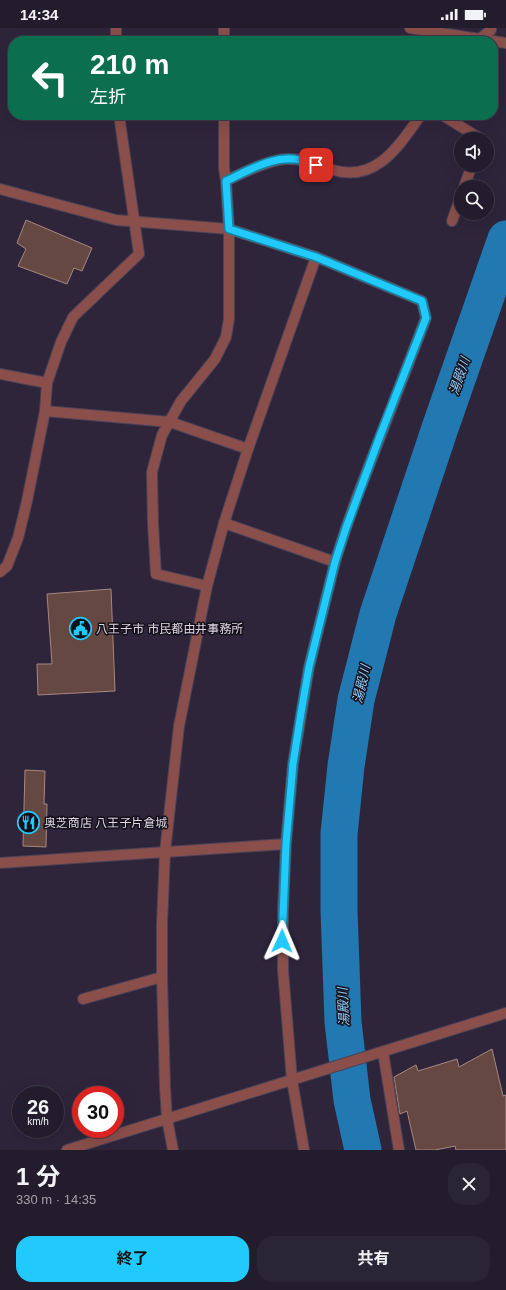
<!DOCTYPE html>
<html lang="ja">
<meta charset="utf-8">
<style>
body{margin:0;font-family:Arial,"Noto Sans JP",sans-serif;background:#2a2534;color:#f1f3f6;height:100vh;display:flex;flex-direction:column;font-size:15px;white-space:nowrap}
*{box-sizing:border-box;margin:0}
p{font-size:13px;color:#a2a1a9}
.icon{flex:none;width:22px;height:22px;fill:none;stroke:currentColor;stroke-width:2;stroke-linecap:round;stroke-linejoin:round}
.map{position:relative;height:1122px;overflow:hidden}
.sheet{display:flex;flex-direction:column;background:#221c2c;flex:1}
.sheet>*{flex:none}
.hud{position:absolute;left:8px;top:8px;width:490px;height:84px;border-radius:16px;box-shadow:0 4px 16px #0002,0 0 0 1px #3f3a48;background:#0b6e4f;color:#fff;overflow:hidden}
.fabs{position:absolute;left:454px;top:104px;display:grid;gap:8px}
.fabs a{display:grid;place-items:center;width:40px;height:40px;border-radius:50%;background:#221c2c;box-shadow:0 4px 16px #0002,0 0 0 1px #3f3a48;font-size:20px}
.speed{position:absolute;left:12px;top:1058px;display:flex;gap:8px;font-size:20px;font-weight:700;text-align:center}
.speed>*{display:grid;place-content:center;width:52px;height:52px;border-radius:50%;background:#221c2c;box-shadow:0 4px 16px #0002,0 0 0 1px #3f3a48;line-height:1}
.speed small{font-size:10px;font-weight:400}
.speed .limit{border:6px solid #d22;background:#fff;color:#111}
.pin{position:absolute;display:grid;place-items:center;width:34px;height:34px;color:#fff;margin:-17px;border-radius:8px;box-shadow:0 2px 6px #0006}
.me{position:absolute;width:44px;margin:-22px;rotate:1deg;stroke-linejoin:round;filter:drop-shadow(0 0 3px #0008)}
.turn{display:flex;align-items:center;gap:14px;height:84px;padding:0 16px;font-size:18px}
.turn .icon{width:52px;height:52px;stroke-width:2.5}
.turn b{display:block;font-size:28px;line-height:34px}
.round{display:grid;place-items:center;flex:none;width:42px;height:42px;border-radius:16px;background:#2a2534}
.summary{display:flex;align-items:center;justify-content:space-between;height:68px;padding:0 16px}
h1{font-size:24px;font-weight:700;line-height:30px}
.button{display:flex;gap:8px;margin-top:auto;padding:8px 16px}
.button a{flex:1;height:46px;border-radius:16px;background:#21c9fd;color:#111;font-size:16px;font-weight:700;line-height:46px;text-align:center}
.button a+a{background:#2a2534;color:#f1f3f6}
.status{display:flex;justify-content:space-between;align-items:center;height:28px;padding:0 20px;background:#221c2c;direction:ltr}
.status svg{height:11px;fill:currentColor}
.map>svg:first-child{display:block}
.lines{fill:none;stroke-linecap:round;stroke-linejoin:round}
.river{stroke:#2278b0;stroke-width:37}
.building{fill:#654842;stroke:#a88780}
.minor-casing{stroke:#4a4257;stroke-width:12}
.minor{stroke:#8a4f4b;stroke-width:10}
.route-casing{stroke:#1583a4;stroke-width:10}
.route{stroke:#21c9fd;stroke-width:7}
.labels{text-anchor:middle;stroke-width:3;stroke-linejoin:round;paint-order:stroke}
.poi-label{font-size:12px;fill:#ded8e7;stroke:#14101a;text-anchor:start}
.water-label{font-size:13px;font-style:italic;fill:#94cffd;stroke:#14101a}
</style>
<div class="status"><b>14:34</b><svg viewBox="0 0 49 12"><path d="M0 12V9h3v3zM5 12V6h3v6zM10 12V3h3v9zM15 12V0h3v12zM26 1h20v11H26zM47 4h2v5h-2z"/></svg></div>
<div class="map">
<svg width="506" height="1122" viewBox="0 0 506 1122">
<rect width="100%" height="100%" fill="#2e253b"/>
<g class="lines">
<polyline class="river" points="363,1122 352,1072 343,994 339,882 339,806 346,738 356,672 378,586 440,400 506,211"/>
</g>
<g class="building">
<polygon points="26,192 92,220 82,243 74,240 67,256 18,238 26,221 17,215"/>
<polygon points="111,561 115,663 38,667 37,636 52,636 47,566"/>
<polygon points="25,742 45,743 44,776 47,776 46,819 23,818"/>
<polygon points="492,1021 503,1068 506,1067 506,1122 456,1122 455,1118 435,1122 416,1122 407,1083 400,1086 394,1049 416,1037 418,1043 457,1031 459,1039"/>
</g>
<g class="lines">
<defs>
<g id="minor">
<polyline points="410,0 492,13"/>
<polyline points="116,13 116,0"/>
<polyline points="224,13 224,0"/>
<polyline points="477,13 491,2 491,0"/>
<polyline points="493,13 506,15"/>
<polyline points="224,87 224,140 226,153"/>
<polyline points="442,87 481,111"/>
<polyline points="464,159 472,137"/>
<polyline points="0,161 116,192 229,201 316,229 422,273 426,290 357,469 346,500 335,534 309,639 293,736 286,816 283,882 283,942 292,1052 304,1122"/>
<polyline points="452,193 461,168"/>
<polyline points="0,346 47,355"/>
<polyline points="45,383 170,394 248,421"/>
<polyline points="224,495 335,534"/>
<polyline points="0,544 7,538 18,510 27,473 45,383 47,355 61,314 73,289 139,226 119,87"/>
<path d="M 207,558 L 156,546 L 153,496 L 152,444 L 162,407 L 181,373 L 215,331 L 226,309 L 229,291 L 229,201 L 226,153 C 242,145 268,132 286,131 C 302,130 318,137 333,142 C 377,155 399,117 421,87"/>
<polyline points="0,835 286,816"/>
<polyline points="83,971 162,949"/>
<polyline points="383,1024 399,1122"/>
<polyline points="67,1122 506,985"/>
<polyline points="173,1122 167,1091 165,1059 162,949 162,896 165,824 179,698 207,558 224,495 248,421 316,229"/>
</g>
</defs>
<use href="#minor" class="minor-casing"/>
<use href="#minor" class="minor"/>
</g>
<g class="lines">
<defs>
<path id="route" d="M 282,913 L 286,816 L 293,736 L 301,685 L 309,639 L 335,534 L 346,500 L 380,408 L 426,290 L 422,273 L 316,229 L 229,201 L 226,153 C 243,145 266,132 285,131 C 296,130 306,133 316,137"/>
</defs>
<use href="#route" class="route-casing"/>
<use href="#route" class="route"/>
</g>
<defs>
<symbol id="civic-ring" viewBox="-11 -11 22 22"><circle r="9.5" fill="#14101a" stroke="#21c9fd" stroke-width="1.5"/><path d="M-.6-6.5H3V-4.5H.6V-3L4-1V1h2V6H-6V1h2V-1L-.6-3ZM-1.2 2.5V6h2.4V2.5Z" fill="#21c9fd"/></symbol>
<symbol id="restaurant-ring" viewBox="-11 -11 22 22"><circle r="9.5" fill="#14101a" stroke="#21c9fd" stroke-width="1.5"/><path d="M-5-6h1v4h1v-4h1v4h1v-4h1v5L-1.5 .5V6h-2V.5L-5-1ZM5-6V6H3V1.5H1.5Q1.5-4 5-6Z" fill="#21c9fd"/></symbol>
</defs>
<g fill-rule="evenodd">
<use href="#civic-ring" x="68" y="588" width="25" height="25"/>
<use href="#restaurant-ring" x="16" y="782" width="25" height="25"/>
</g>
<g class="labels">
<g class="poi-label">
<text x="96" y="605">八王子市 市民都由井事務所</text>
<text x="44" y="799">奥芝商店 八王子片倉城</text>
</g>
<g class="water-label">
<text transform="translate(459 348) rotate(-71)" y="5">湯殿川</text>
<text transform="translate(361 656) rotate(-77)" y="5">湯殿川</text>
<text transform="translate(343 979) rotate(-93)" y="5">湯殿川</text>
</g>
</g>
</svg>
<div class="fabs">
<a><svg class="icon" aria-label="sound" viewBox="0 0 24 24"><path d="M4 9h4l5-4v14l-5-4H4zM17 9q2 3 0 6"/></svg></a>
<a><svg class="icon" aria-label="search" viewBox="0 0 24 24"><circle cx="10" cy="10" r="6"/><path d="M15 15l6 6"/></svg></a>
</div>
<div class="speed"><div>26<small>km/h</small></div><div class="limit">30</div></div>
<div class="pin" style="left:316px;top:137px;background:#d93025"><svg class="icon" aria-label="arrive" viewBox="0 0 24 24"><path d="M6 21V4h12l-3 4 3 4H6"/></svg></div>
<svg class="me" style="left:282px;top:913px" viewBox="-20 -20 40 40"><path d="M0-17L14 15 0 8-14 15z" fill="#21c9fd" stroke="#fff" stroke-width="4"/></svg>
<div class="hud">
<div class="turn"><svg class="icon" aria-label="left" viewBox="0 0 24 24"><path d="M17 20v-9H6M10 6l-5 5 5 5"/></svg><div><b>210 m</b>左折</div></div>
</div>
</div>
<section class="sheet">
<div class="summary"><div><h1>1 分</h1><p>330 m · 14:35</p></div><a class="round"><svg class="icon" aria-label="close" viewBox="0 0 24 24"><path d="M6 6l12 12M18 6L6 18"/></svg></a></div>
<div class="button"><a>終了</a><a>共有</a></div>
</section>
